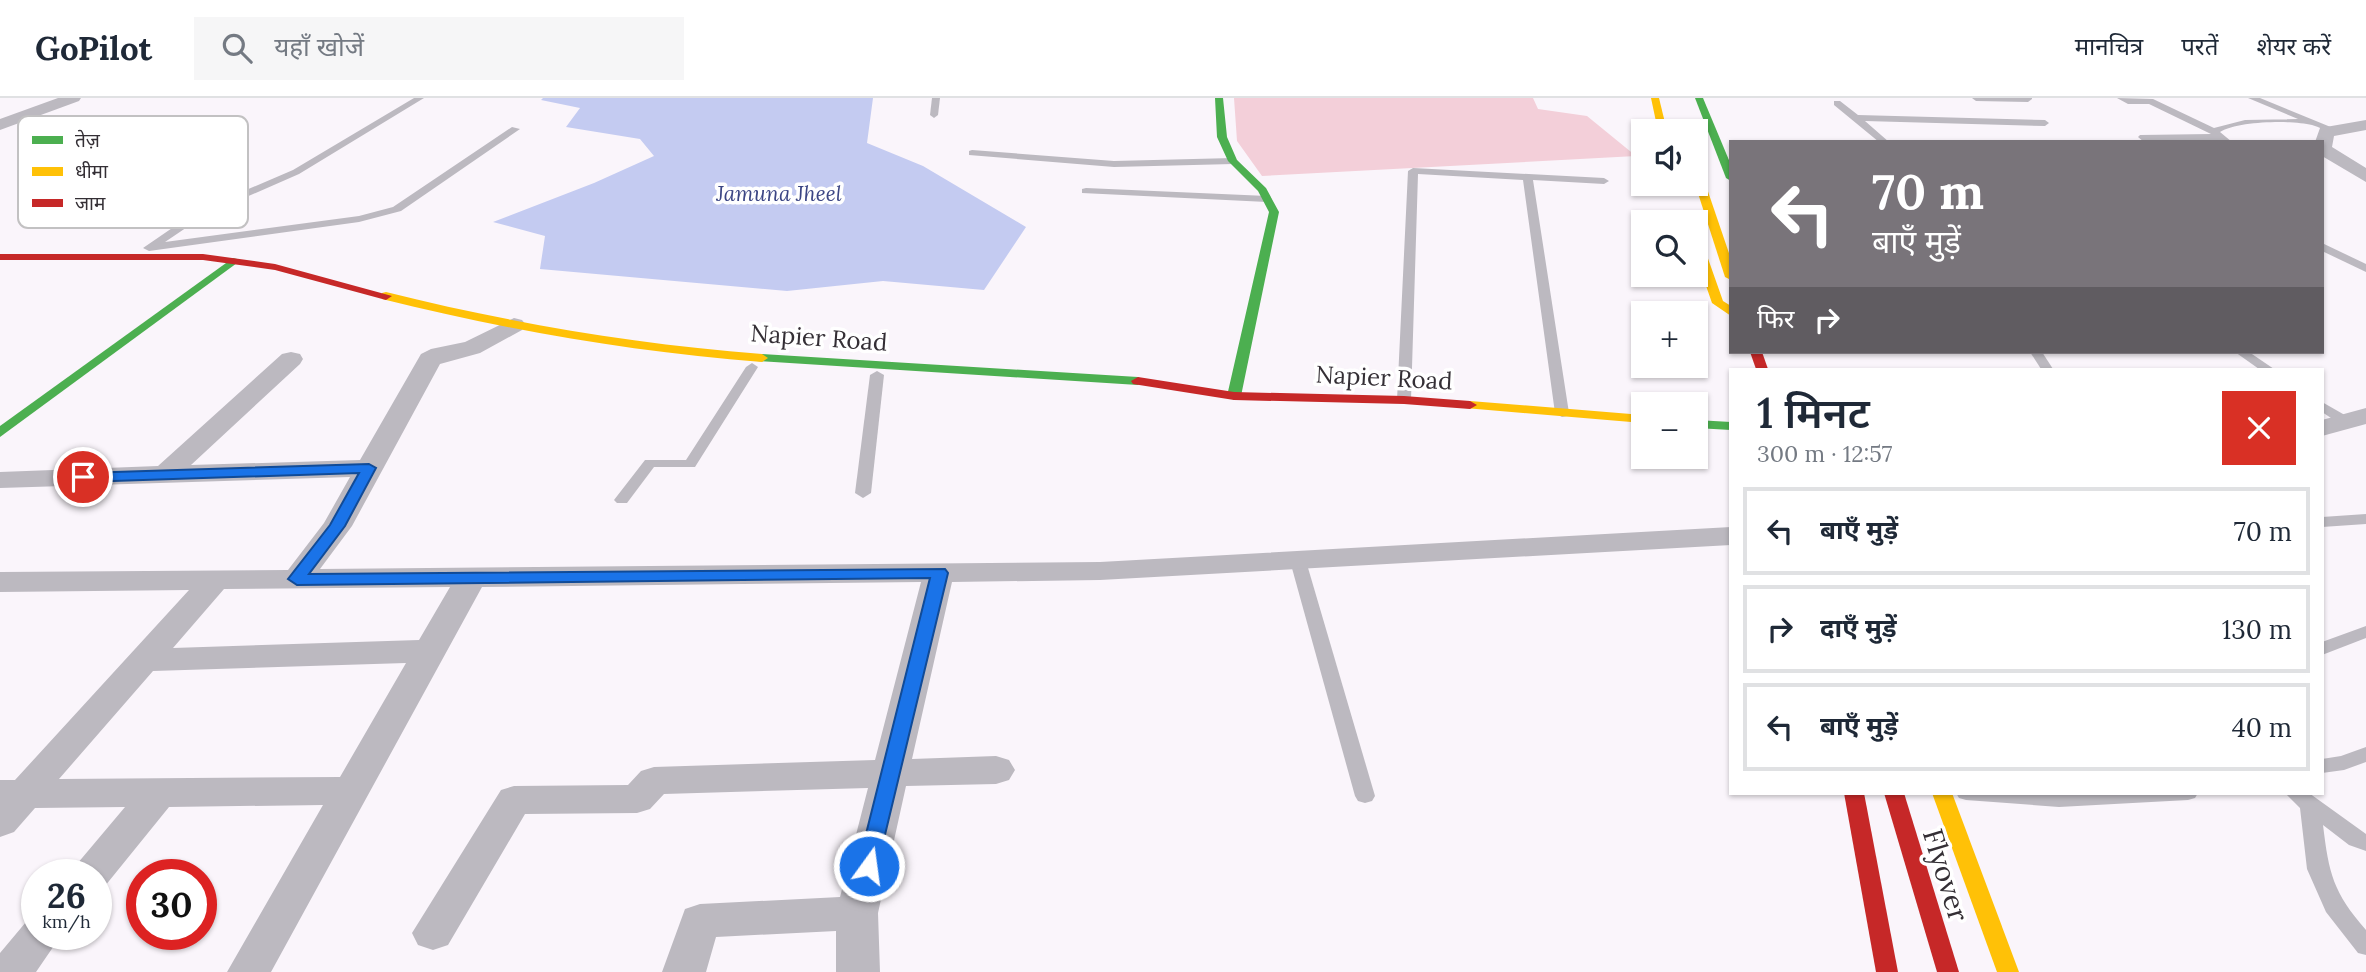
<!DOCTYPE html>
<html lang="hi">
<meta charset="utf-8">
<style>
body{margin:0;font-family:Lora,"Noto Sans Devanagari",serif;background:#f6f6f7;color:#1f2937;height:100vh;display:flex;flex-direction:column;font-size:26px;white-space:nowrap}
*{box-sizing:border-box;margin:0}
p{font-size:23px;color:#747a83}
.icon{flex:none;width:38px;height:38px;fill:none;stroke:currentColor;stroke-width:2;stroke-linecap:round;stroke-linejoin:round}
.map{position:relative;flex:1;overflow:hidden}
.drawer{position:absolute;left:1729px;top:270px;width:595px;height:427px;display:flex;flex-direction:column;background:#fff;border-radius:0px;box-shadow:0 2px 5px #0004}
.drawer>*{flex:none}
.guide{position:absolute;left:1729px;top:42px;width:595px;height:214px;border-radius:0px;box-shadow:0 2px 5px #0004;background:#79747a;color:#fff;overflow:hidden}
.fabs{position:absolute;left:1631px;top:21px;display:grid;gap:14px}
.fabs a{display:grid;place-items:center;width:77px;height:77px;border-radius:0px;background:#fff;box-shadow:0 2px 5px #0004;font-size:35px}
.speed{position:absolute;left:21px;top:761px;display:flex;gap:14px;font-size:35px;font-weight:700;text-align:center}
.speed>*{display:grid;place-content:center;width:91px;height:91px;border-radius:50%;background:#fff;box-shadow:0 2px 5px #0004;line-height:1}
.speed small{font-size:18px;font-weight:400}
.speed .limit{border:10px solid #d22;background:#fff;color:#111}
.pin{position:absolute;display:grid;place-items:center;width:60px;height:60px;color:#fff;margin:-30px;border:4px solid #fff;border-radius:50%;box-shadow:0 2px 7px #0007}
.me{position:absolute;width:77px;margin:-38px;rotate:14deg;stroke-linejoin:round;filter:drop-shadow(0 0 5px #0008)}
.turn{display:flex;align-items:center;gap:24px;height:147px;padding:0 28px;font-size:32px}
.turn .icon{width:91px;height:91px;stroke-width:2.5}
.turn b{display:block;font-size:49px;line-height:60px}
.then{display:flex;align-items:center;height:66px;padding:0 28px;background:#0003;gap:14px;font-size:26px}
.round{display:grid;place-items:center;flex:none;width:74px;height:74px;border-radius:0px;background:#f6f6f7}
.overview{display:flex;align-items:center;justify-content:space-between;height:119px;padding:0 28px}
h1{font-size:42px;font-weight:600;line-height:52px}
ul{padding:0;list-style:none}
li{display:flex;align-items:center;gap:21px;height:88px;margin:0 14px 10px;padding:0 14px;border:4px solid #e0e1e3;border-radius:0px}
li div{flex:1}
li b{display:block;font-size:26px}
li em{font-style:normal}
header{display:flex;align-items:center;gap:42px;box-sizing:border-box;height:98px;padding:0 35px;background:#fff;border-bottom:2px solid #e0e1e3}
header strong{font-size:33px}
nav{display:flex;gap:38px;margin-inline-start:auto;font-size:24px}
.search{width:490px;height:63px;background:#f6f6f7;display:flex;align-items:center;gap:18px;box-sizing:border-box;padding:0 24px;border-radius:0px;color:#747a83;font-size:26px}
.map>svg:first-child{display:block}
.green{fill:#f3cfd9}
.water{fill:#c4cbf1}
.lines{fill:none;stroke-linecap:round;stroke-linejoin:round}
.lane{fill:#bcb9c0;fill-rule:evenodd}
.street{fill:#bcb9c0;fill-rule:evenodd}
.fast{fill:#4caf50;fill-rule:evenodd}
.slow{fill:#ffc107;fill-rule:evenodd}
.jam{fill:#c62828;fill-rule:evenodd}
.route{fill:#1a73e8;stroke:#114b97;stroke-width:2}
.labels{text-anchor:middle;stroke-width:7;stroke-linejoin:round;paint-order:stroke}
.far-water-label{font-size:21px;font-style:italic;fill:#3b4584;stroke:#fff}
.street-label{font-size:24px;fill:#342f35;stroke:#fff}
.near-street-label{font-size:28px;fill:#342f35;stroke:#fff}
.key{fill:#fff;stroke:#c2c1c2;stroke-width:2}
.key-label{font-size:19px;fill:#342f35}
</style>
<header>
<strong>GoPilot</strong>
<div class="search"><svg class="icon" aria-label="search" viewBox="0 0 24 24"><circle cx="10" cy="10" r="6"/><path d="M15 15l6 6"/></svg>यहाँ खोजें</div>
<nav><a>मानचित्र</a><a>परतें</a><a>शेयर करें</a></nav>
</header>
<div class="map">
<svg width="2366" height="874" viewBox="0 0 2366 874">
<rect width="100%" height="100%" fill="#faf5fb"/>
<polygon class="green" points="1234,0 1533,0 1538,11 1587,18 1636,58 1262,78 1237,43"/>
<polygon class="water" points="543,0 873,0 867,45 923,68 1026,129 984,192 883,183 787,193 540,171 545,138 493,124 594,85 654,58 640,41 566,29 580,10 541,2"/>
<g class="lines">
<g class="lane">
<polygon points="414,0 424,0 299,76 205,117 165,144 359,118 393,109 512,29 520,31 401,113 359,124 149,153 143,150 197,113 293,72"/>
<polygon points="932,0 940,0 938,17 934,20 930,17"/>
<polygon points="1972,0 2032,0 2032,1 2028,4 1976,3"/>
<path d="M 2117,0 L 2153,1 L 2214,30 L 2245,22 L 2298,21 L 2248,0 L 2260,0 L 2338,32 L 2333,35 C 2326,33 2319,29 2312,27 C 2292,22 2238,23 2220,34 L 2232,44 L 2219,42 L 2144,44 L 2138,39 L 2140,37 L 2211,36 L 2149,6 L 2128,6 Z"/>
<polygon points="1834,3 1840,3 1858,17 2045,22 2049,25 2045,28 1865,23 1889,44 1879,44 1834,7"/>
<polygon points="972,52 1114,63 1233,60 1238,63 1233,66 1114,69 969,57 969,53"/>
<polygon points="1413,70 1604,80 1609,83 1604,86 1533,82 1569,315 1567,318 1562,319 1555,315 1523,82 1418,76 1411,302 1404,306 1397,302 1408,73"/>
<polygon points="1086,90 1267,98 1272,101 1267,104 1082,95 1082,91"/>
<polygon points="2322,145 2366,166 2366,174 2322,153"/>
<polygon points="2030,254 2042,254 2053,271 2041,271"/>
<polygon points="2235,254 2249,254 2274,271 2259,271"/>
<polygon points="752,265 758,269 695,369 654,369 627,405 617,405 614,402 645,362 686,362 746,269"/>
<polygon points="877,273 884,277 871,395 863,400 855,395 870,277"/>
<polygon points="2322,304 2350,320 2352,323 2350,326 2340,326 2322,314"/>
<polygon points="2366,416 2366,426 2322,429 2322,419"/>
<polygon points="1298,458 1306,463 1375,698 1372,703 1365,705 1358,703 1355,698 1290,463"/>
<polygon points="2366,528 2366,540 2322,557 2322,544"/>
<polygon points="2366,649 2366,664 2344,672 2322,675 2322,661 2341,658"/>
<polygon points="1956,695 2198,695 2195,700 2188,702 2059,709 1966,702 1959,700"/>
<path d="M 2285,695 L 2309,695 L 2366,736 L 2366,753 L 2349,747 L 2323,727 C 2329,776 2333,794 2366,832 L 2366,857 L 2358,855 L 2326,814 L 2307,771 L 2300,710 Z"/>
</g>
<g class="street">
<polygon points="58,0 81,0 79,3 0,32 0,21"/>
<polygon points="2366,22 2366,32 2334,38 2332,49 2366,70 2366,84 2322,58 2322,44 2315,44 2320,30"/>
<path d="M 514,220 L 522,222 L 526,227 L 522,232 L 480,255 L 440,266 L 352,428 L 320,471 L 1100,464 L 1731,429 L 1731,447 L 1100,482 L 952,484 L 912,661 L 996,658 L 1009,662 L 1015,672 L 1009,682 L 996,686 L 906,688 L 878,815 L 880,874 L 836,874 L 836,833 L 716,839 L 706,874 L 662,874 L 685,811 L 700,806 L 840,799 L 868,690 L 664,696 L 650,711 L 637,715 L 525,716 L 448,847 L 433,852 L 418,847 L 412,835 L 501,692 L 514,688 L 628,687 L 641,673 L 654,669 L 875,662 L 921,484 L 482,489 L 271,874 L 227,874 L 323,707 L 169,709 L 105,788 L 96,791 L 96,777 L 71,777 L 77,766 L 125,709 L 35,710 L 14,734 L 0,739 L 0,682 L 15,682 L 189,492 L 0,494 L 0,474 L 288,472 L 324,425 L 350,379 L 0,390 L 0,374 L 158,368 L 282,256 L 291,254 L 300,256 L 303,261 L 300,266 L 191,367 L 360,362 L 421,256 L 431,251 L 465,244 ZM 450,489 L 419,542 L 173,550 L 224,491 ZM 406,565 L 340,679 L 59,681 L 153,573 Z"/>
<polygon points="2366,310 2366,326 2322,338 2322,322"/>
<polygon points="37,820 37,836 62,836 36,874 0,874 0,855 26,824"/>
</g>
<g class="fast">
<polygon points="1215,0 1223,0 1227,39 1237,62 1266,90 1279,114 1241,298 1234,302 1227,298 1269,114 1258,93 1228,63 1217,39"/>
<polygon points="1695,0 1703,0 1731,67 1731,83 1726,80"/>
<polygon points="233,160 237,161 237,165 0,339 0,328"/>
<polygon points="762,256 1138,279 1145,283 1138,287 757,263 756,260"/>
<polygon points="1696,322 1731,324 1731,332 1696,330"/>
</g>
<g class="slow">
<polygon points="1651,0 1659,0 1667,33 1658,33"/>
<polygon points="1696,70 1701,73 1731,161 1731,182 1725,179 1695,86"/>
<polygon points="1696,149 1705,152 1723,203 1731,208 1731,218 1712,205 1696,159"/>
<path d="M 386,194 C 510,225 634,246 762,256 L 768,260 L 762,264 C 633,254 507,232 382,201 L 382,195 Z"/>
<polygon points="1470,303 1643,317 1643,325 1465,310 1463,307"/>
<polygon points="1932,695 1952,695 2019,874 1997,874"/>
</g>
<g class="jam">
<polygon points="0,156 203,156 275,166 392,198 386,202 275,172 203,162 0,162"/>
<polygon points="1750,254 1762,254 1768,271 1756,271"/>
<polygon points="1138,279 1234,294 1404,298 1470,303 1477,307 1470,311 1404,306 1234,302 1133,286 1131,283"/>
<polygon points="1844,695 1864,695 1898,874 1876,874"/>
<polygon points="1884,695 1904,695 1959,874 1937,874"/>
</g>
</g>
<polygon class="route" points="369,366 376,370 345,428 309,476 945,471 948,475 876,774 869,777 861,774 858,768 930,480 297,487 288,481 330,427 359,375 83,384 75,379 83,375"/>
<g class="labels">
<g class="far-water-label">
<text x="779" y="103">Jamuna Jheel</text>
</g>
<g class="street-label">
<text transform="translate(819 240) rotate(4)" y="8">Napier Road</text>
<text transform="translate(1384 280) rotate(3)" y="8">Napier Road</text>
</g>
<g class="near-street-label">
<text transform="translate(1946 777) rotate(73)" y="10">Flyover</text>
</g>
</g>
<rect x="18" y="18" width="230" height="112" rx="10" class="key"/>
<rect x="32" y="38" width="31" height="8" fill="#4caf50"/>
<rect x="32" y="69" width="31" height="9" fill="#ffc107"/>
<rect x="32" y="101" width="31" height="8" fill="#c62828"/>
<g class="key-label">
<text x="75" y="49">तेज़</text>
<text x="75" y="80">धीमा</text>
<text x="75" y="112">जाम</text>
</g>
</svg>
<div class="fabs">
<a><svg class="icon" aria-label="sound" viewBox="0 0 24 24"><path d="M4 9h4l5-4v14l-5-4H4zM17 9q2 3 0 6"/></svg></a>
<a><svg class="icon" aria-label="search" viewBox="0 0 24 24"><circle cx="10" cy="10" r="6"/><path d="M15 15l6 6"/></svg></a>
<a>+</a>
<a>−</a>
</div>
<div class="speed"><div>26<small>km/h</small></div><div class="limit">30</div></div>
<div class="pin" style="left:83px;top:379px;background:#d93025"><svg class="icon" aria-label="arrive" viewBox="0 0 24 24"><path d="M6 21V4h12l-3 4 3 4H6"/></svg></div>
<svg class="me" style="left:869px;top:768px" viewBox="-20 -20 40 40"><circle r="17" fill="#1a73e8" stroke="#fff" stroke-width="3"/><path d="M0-11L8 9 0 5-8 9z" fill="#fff"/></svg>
<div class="guide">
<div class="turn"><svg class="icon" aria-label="left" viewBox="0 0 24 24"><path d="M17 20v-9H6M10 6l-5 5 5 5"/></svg><div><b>70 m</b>बाएँ मुड़ें</div></div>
<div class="then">फिर<svg class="icon" aria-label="right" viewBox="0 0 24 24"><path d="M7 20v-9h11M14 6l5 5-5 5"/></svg></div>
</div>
<section class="drawer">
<div class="overview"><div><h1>1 मिनट</h1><p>300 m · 12:57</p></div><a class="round" style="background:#d93025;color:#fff"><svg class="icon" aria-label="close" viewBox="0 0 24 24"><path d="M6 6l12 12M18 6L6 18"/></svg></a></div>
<ul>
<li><svg class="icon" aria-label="left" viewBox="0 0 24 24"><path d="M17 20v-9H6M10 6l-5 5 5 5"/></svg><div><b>बाएँ मुड़ें</b></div><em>70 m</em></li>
<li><svg class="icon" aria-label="right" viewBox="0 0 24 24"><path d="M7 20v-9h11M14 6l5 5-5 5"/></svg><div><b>दाएँ मुड़ें</b></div><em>130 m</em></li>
<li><svg class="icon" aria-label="left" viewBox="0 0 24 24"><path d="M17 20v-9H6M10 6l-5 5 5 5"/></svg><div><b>बाएँ मुड़ें</b></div><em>40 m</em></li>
</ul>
</section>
</div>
